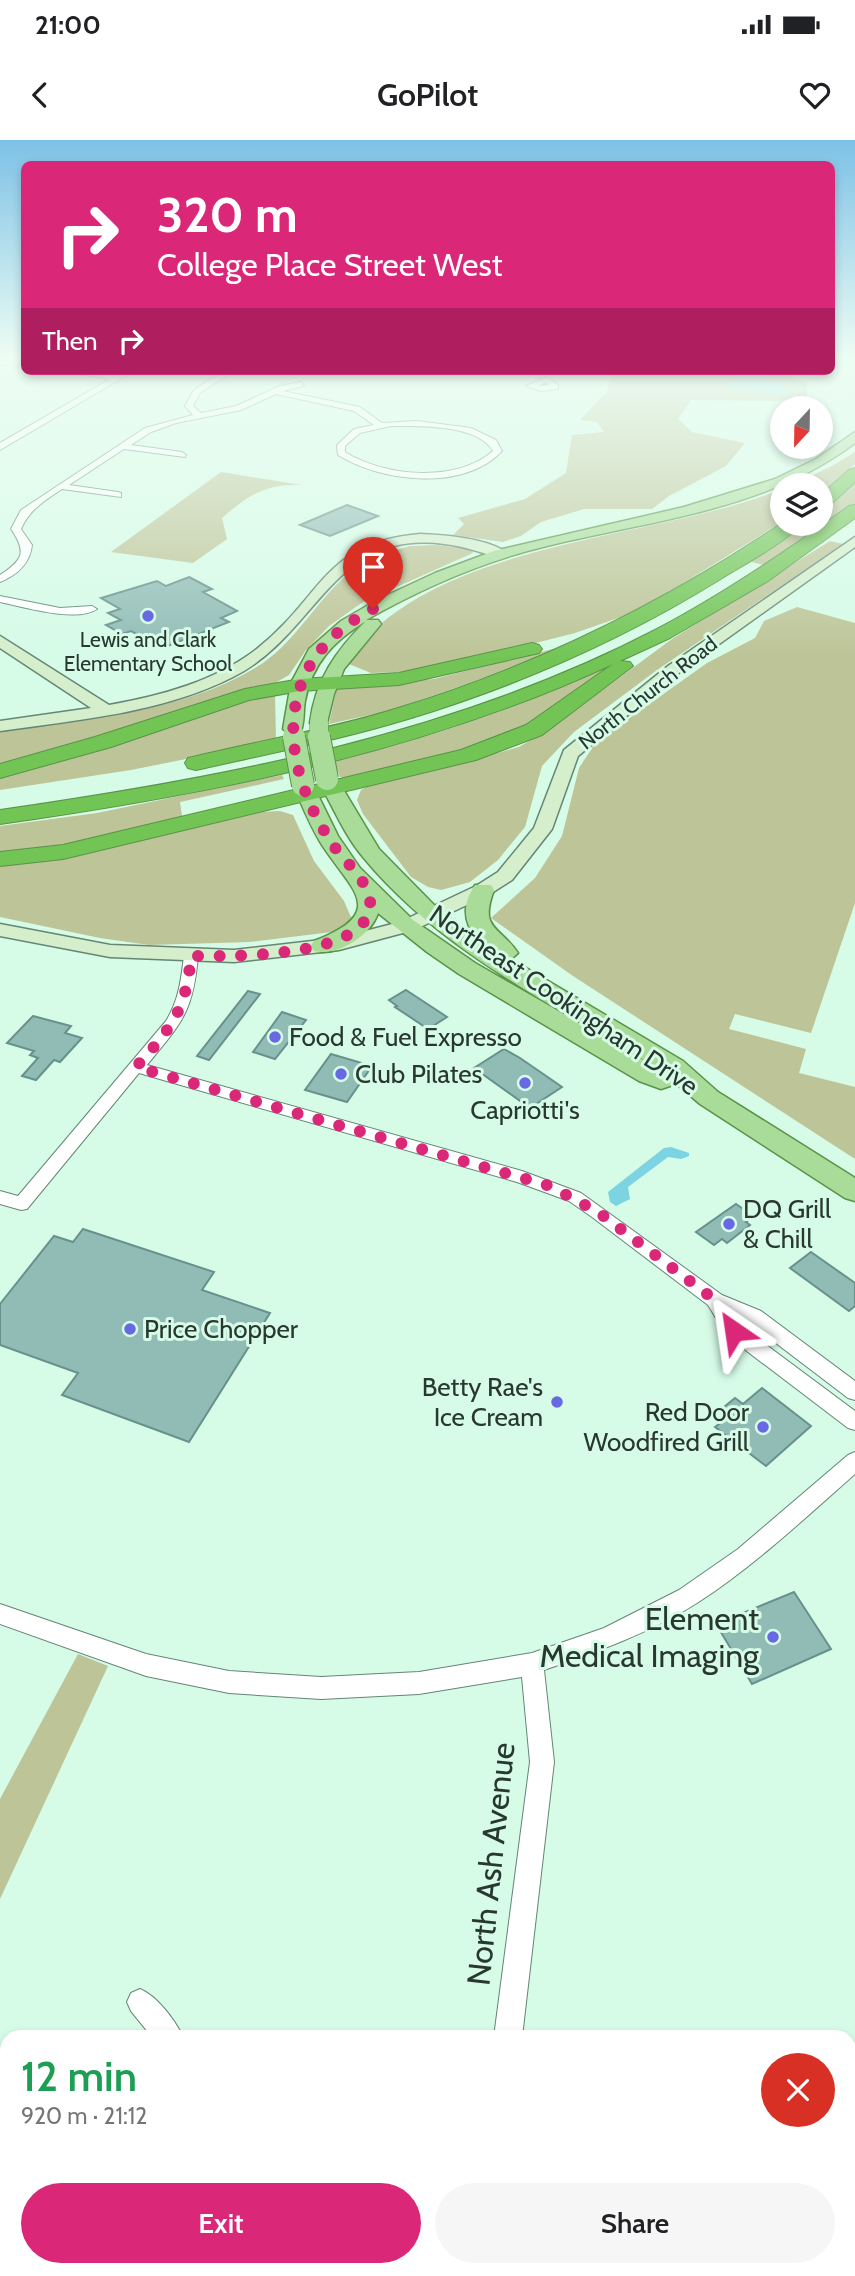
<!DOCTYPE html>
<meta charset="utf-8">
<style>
body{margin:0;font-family:Cabin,sans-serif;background:#f6f6f6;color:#202124;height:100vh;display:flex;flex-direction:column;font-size:26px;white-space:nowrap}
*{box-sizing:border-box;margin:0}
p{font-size:23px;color:#757577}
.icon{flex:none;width:38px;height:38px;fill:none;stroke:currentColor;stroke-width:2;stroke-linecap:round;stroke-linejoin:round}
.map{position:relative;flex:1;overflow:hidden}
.sheet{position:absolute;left:0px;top:1890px;width:856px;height:247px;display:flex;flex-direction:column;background:#fff;border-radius:21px 21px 0 0;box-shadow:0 4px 10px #0003}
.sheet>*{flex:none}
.banner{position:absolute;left:21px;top:21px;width:814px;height:214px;border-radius:10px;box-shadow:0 4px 10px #0003;background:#db2777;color:#fff;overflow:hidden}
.needle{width:46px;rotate:202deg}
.buttons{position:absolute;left:770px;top:256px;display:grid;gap:14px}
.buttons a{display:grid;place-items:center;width:63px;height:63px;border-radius:50%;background:#fff;box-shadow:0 4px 10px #0003;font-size:35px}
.pin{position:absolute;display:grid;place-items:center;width:60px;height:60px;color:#fff;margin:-72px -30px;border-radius:50% 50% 50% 0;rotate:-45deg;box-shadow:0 0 7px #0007}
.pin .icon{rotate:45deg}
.me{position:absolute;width:77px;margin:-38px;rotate:328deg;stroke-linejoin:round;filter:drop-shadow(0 0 5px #0008)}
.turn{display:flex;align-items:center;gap:24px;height:147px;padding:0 21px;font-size:32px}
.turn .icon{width:91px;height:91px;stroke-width:2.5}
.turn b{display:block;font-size:49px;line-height:60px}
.then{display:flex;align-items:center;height:66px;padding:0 21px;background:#0003;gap:14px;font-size:26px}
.round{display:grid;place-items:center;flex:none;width:74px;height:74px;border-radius:37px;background:#f6f6f6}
.summary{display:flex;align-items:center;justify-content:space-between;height:119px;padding:0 21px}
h1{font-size:42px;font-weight:600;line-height:52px;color:#1e9e55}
.button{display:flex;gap:14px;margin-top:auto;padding:14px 21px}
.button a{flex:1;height:80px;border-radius:42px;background:#db2777;color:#fff;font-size:28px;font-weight:600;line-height:80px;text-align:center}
.button a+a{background:#f6f6f6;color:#202124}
.status{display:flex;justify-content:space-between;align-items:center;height:49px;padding:0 35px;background:#fff;direction:ltr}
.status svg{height:19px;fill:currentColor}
header{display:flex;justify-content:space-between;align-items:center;height:91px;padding:0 21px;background:#fff;font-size:32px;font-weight:600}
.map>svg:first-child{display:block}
.green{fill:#bdc497}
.water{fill:#7cd4e2}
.building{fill:#91bcb6;stroke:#67918b;stroke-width:2}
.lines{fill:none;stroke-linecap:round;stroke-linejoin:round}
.street-casing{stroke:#648674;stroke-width:2}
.secondary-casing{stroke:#648674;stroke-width:3}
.primary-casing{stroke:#589348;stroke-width:3}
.highway-casing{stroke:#589348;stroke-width:2}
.street{fill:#fff;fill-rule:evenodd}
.secondary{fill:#d5eecc;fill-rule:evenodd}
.primary{fill:#aadc99;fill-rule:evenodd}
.highway{fill:#72c555;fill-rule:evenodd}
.primary-bridge-far1-casing{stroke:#589348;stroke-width:19;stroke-linecap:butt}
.primary-bridge-casing{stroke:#589348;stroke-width:24;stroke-linecap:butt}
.primary-bridge-far1{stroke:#aadc99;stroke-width:18}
.primary-bridge{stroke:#aadc99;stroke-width:22}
.route{stroke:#db2777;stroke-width:12;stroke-dasharray:0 21.6}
.poi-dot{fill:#6769e3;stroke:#d6fbe7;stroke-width:2.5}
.labels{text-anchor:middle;stroke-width:6;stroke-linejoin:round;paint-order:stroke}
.far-poi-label{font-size:21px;fill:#28372f;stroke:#d6fbe7}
.far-street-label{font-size:21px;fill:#28372f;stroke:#d6fbe7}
.street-label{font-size:26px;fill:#28372f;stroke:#d6fbe7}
.poi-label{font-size:26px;fill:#28372f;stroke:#d6fbe7;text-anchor:start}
.near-poi-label{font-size:32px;fill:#28372f;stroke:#d6fbe7;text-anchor:end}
.near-street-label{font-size:32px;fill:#28372f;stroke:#d6fbe7}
</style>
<div class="status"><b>21:00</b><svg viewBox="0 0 49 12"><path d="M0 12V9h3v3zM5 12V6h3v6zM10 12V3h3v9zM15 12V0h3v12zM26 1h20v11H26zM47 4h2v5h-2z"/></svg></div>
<header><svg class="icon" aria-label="back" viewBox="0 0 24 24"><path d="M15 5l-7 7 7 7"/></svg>GoPilot<svg class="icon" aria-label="heart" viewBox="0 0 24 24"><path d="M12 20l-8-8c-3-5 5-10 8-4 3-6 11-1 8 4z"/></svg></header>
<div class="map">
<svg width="855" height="2136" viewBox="0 0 855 2136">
<rect width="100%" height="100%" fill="#d6fbe7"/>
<g class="green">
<polygon points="613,231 777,231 807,244 807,258 777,261 691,260 678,279 692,292 745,303 726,326 669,356 652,369 584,369 541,382 521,396 503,402 453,395 464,384 458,378 525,359 566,333 572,295 604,292 597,282 580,280 607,251"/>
<polygon points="855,312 855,324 821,354 821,345 792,345 830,327"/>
<path d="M 221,332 L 301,345 C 264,344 249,355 222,378 L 227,399 L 193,423 L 111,412 Z"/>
<polygon points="855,340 855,364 814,396 767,426 748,421 802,383 821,383 821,369"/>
<path d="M 782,349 L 782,382 L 638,471 L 575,493 L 472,519 L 401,532 L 371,533 L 349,524 L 347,519 C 438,398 650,402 782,349 Z"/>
<polygon points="830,401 843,404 657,530 574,592 542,626 525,687 498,720 470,742 441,750 428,747 411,737 363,674 357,660 361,650 373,643 469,621 519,607 554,586 672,499"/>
<path d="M 410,406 L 436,405 L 470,409 L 473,413 L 363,462 L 329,486 L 306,510 L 289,535 L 275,543 L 0,625 L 0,588 C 87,577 187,573 263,523 C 297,499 316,461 348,434 C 365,419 389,412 410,406 Z"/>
<polygon points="797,467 855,483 855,763 811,893 735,874 729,889 806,909 799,933 855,947 855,1019 573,836 491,778 535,738 562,696 579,628 596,602 707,523 755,498 764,481"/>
<polygon points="569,505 530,522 392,570 329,584 337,547 434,539"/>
<path d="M 606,528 L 540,582 L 468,610 L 347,638 L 340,637 L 334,621 C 428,599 519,567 606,528 Z"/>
<polygon points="275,554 276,601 131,630 0,650 0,635 252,557"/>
<polygon points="282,635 284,639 180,662 182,676 87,701 0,714 0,686 97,673"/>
<polygon points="280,671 293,675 314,721 344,761 353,782 340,791 250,802 149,805 100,798 0,777 0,723 97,711 262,672"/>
<polygon points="78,1514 108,1526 0,1759 0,1659"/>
</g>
<g class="water">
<path d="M 749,235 C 764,238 785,241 791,256 L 729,248 L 731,241 Z"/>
<polygon points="671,1007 689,1013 689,1016 681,1019 668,1017 628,1047 630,1059 616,1066 610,1062 608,1052 664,1008"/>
</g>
<g class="building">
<polygon points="347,365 378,376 330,396 300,385"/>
<polygon points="189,437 212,449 203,452 237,471 221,478 229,482 163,508 131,491 122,494 106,485 121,480 108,473 120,469 101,458 157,441 166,446"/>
<polygon points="406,850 447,877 428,889 395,867 397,866 389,860"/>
<polygon points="248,851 260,854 209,920 197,916"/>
<polygon points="282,872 306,880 275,919 253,912"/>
<polygon points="33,876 71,886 65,893 82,898 60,922 54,920 36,940 22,936 38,918 30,915 34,911 7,903"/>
<polygon points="504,909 520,918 562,947 530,968 474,928"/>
<polygon points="331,914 372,926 347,962 305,950"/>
<polygon points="736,1064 753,1076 746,1082 750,1085 727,1103 722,1099 714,1105 696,1092"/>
<polygon points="83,1089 214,1132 202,1150 270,1173 189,1302 62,1255 78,1233 0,1205 0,1164 54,1096 73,1102"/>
<polygon points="811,1112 855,1143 855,1166 849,1171 790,1128"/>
<polygon points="762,1248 811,1286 766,1326 715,1287 727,1278 719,1271 735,1258 743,1264"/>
<polygon points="794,1452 831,1509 752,1544 716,1484"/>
</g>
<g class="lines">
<defs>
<g id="street">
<polygon points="0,220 24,223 24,227 0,224"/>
<polygon points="61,231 117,235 124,231 134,231 0,310 0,303 110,239"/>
<path d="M 224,231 L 233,231 L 200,253 L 193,266 L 201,273 L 236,266 L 280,246 L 301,242 L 304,246 L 283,251 L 360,267 L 382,283 L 417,281 L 471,288 L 496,300 L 502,311 C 464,352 381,342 338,315 L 337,305 L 354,289 L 374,285 L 354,271 L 276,254 L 241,270 L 176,283 L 151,292 L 131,305 L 182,312 L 186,315 L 185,317 L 124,309 L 69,345 L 118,352 L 121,353 L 121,357 L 62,349 C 44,361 30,369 21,389 L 32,405 C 30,424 17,435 0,442 L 0,435 C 23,420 27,412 11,389 L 21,370 L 145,288 L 193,275 L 185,266 L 194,250 ZM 391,286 C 418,286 478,284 493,311 C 456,343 385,337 345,312 L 345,306 L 360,293 Z"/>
<path d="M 547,237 L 558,245 L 558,249 L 541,251 L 526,246 ZM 546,242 L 549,245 L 538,246 Z"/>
<path d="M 0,456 L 60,468 L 92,466 L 97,469 C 77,483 24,467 0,462 Z"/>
<path d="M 191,812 L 198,816 C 193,873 182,882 147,925 L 522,1031 L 581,1053 L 722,1155 L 761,1171 L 855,1241 L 855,1260 L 848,1258 L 747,1181 L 735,1176 L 741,1186 L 855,1271 L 855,1290 L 848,1288 L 727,1196 L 708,1165 L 592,1077 L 569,1061 L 517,1042 L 139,933 L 27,1069 L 21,1070 L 0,1064 L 0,1051 L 18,1056 L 166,881 C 179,860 181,840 184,816 Z"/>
<path d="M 855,1312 L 855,1334 C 804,1379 754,1426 697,1463 C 650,1493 596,1512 544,1530 L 554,1622 L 522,1897 L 494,1897 L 530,1622 L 522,1537 L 419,1554 L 321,1559 L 229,1553 L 146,1536 L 0,1484 L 0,1464 L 146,1514 L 229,1531 L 321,1537 L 419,1532 L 532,1513 L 604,1488 L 679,1450 L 738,1409 L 848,1315 Z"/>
<path d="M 140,1849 C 157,1856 175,1880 183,1897 L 152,1897 L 131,1871 L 127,1862 L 131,1853 Z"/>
<polygon points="849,2052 855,2055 855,2085 849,2082"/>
<polygon points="300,2130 330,2130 333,2136 303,2136"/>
<polygon points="403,2130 437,2130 434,2136 400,2136"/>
</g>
<g id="secondary">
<path d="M 420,394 C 444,395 490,398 508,414 L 501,418 C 482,413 464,406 444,404 C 331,389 319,494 233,537 C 162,573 78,580 0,591 L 0,581 L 91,568 L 0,508 L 0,496 L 109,565 C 161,556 216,541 258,508 C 323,456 324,402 420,394 Z"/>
<polygon points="855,397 855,407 680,532 578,616 552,689 512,740 490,754 414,790 339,810 234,822 110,817 0,796 0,784 110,805 234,810 338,798 400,782 476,746 498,732 534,688 564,610 668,526"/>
</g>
<g id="primary">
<path d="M 855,292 L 855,303 C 766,370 654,380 547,406 C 484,421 422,448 366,480 L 378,480 L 381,484 L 344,529 L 334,554 L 326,587 L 319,589 L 310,583 C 315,541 336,510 366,481 C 334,501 312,523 305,561 C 303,571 305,584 300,593 L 293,595 L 283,589 L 291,543 L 309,509 L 341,481 L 377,460 L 435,433 L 494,411 L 684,367 L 775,339 L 816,319 Z"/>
<path d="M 327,633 L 334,635 L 337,639 L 379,709 L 439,770 L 477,799 C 463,782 462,764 475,745 L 491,745 L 494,750 C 479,790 499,785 518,813 L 511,819 L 683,921 L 718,952 L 855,1038 L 855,1061 L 845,1058 L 700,964 L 673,941 L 670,946 L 661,949 L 639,941 L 459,834 L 427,812 L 378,773 C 371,795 338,817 314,811 L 310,806 L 314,801 C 389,772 352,751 322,705 C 310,686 302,665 293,645 L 296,641 L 310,641 L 313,645 L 338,696 L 360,728 L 413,780 L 475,823 L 659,929 C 556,866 441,812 363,717 C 344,695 332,664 317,639 L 320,635 Z"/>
</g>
<g id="highway">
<polygon points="855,328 855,342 827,368 821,369 821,355 849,330"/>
<path d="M 855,365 L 855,378 L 768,441 L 670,498 L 620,521 L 630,522 L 633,526 L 542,595 L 476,620 L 63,719 L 0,726 L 0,712 L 63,705 L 461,610 L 526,585 L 613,524 C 419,614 210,654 0,684 L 0,670 C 224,638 454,595 657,489 C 725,453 787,411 849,366 Z"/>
<path d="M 782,383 L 802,383 C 787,402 741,426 719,440 C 622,500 517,546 408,579 C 339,600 267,614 196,630 L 188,628 L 185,623 L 188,618 C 257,601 327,590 395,569 C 534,527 662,464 782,383 Z"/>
<polygon points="532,503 539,505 542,509 539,513 399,545 300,551 249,560 111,607 0,638 0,624 95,597 245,549 300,539 399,533"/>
</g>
</defs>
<use href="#street" class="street-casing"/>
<use href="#secondary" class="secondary-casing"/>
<use href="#primary" class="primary-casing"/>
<use href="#highway" class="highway-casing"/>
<use href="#street" class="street"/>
<use href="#secondary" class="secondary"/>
<use href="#primary" class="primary"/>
<use href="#highway" class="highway"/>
<defs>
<g id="primary-bridge-far1">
<polyline points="319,583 319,599"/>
<polyline points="293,589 295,599"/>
</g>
<g id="primary-bridge">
<polyline points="294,597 303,645"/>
<polyline points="319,597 327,639"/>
</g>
</defs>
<use href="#primary-bridge-far1" class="primary-bridge-far1-casing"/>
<use href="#primary-bridge" class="primary-bridge-casing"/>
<use href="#primary-bridge-far1" class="primary-bridge-far1"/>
<use href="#primary-bridge" class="primary-bridge"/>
</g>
<linearGradient id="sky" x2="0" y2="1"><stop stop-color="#7dc1e6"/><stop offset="0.42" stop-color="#edfdf4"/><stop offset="1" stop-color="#edfdf4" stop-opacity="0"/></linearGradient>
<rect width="855" height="519" fill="url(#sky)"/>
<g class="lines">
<path class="route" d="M 373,469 C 273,520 276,620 333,705 C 345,722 373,745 370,767 C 364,819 229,816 191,816 C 186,871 172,887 136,927 L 550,1046 L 598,1072 L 715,1160 L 734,1191"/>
</g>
<g class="poi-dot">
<circle cx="148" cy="476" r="7"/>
<circle cx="275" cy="897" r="7"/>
<circle cx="341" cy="934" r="7"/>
<circle cx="525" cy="943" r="7"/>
<circle cx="729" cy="1084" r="7"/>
<circle cx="130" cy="1189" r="7"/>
<circle cx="557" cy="1262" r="7"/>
<circle cx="763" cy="1287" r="7"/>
<circle cx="773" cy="1497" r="7"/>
</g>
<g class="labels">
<g class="far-poi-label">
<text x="148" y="507">Lewis and Clark<tspan x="148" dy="24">Elementary School</tspan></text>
</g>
<g class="far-street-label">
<text transform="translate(648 553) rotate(-38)" y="7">North Church Road</text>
</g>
<g class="street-label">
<text transform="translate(564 860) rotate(34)" y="9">Northeast Cookingham Drive</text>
</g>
<g class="poi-label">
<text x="289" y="906">Food &amp; Fuel Expresso</text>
<text x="355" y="943">Club Pilates</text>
<text x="525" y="979" text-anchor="middle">Capriotti's</text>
<text x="743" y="1078">DQ Grill<tspan x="743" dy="30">&amp; Chill</tspan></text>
<text x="144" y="1198">Price Chopper</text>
<text x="543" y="1256" text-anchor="end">Betty Rae's<tspan x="543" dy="30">Ice Cream</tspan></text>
<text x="749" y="1281" text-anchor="end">Red Door<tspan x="749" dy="30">Woodfired Grill</tspan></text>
</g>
<g class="near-poi-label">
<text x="759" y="1490">Element<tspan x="759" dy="37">Medical Imaging</tspan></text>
</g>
<g class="near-street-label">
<text transform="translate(491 1724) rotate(-84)" y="11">North Ash Avenue</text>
</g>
</g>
</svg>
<div class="buttons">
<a><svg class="needle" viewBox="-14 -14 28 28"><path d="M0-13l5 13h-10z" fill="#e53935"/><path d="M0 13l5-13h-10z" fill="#757577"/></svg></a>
<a><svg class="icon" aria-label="layers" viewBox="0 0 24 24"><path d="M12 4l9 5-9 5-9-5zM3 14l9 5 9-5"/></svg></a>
</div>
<div class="pin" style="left:373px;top:469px;background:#d93025"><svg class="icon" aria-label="arrive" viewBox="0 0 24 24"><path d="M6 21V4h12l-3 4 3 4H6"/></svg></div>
<svg class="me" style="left:734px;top:1191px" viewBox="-20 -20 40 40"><path d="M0-17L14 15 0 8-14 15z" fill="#db2777" stroke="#fff" stroke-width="4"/></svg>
<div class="banner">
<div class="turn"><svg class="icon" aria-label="right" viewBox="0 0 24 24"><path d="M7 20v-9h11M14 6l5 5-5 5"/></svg><div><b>320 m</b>College Place Street West</div></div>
<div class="then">Then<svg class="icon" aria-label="right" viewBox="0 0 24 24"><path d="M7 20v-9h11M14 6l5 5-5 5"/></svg></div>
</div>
<section class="sheet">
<div class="summary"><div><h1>12 min</h1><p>920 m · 21:12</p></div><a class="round" style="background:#d93025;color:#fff"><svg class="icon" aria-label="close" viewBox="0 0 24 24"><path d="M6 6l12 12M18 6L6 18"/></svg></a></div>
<div class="button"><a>Exit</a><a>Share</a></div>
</section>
</div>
